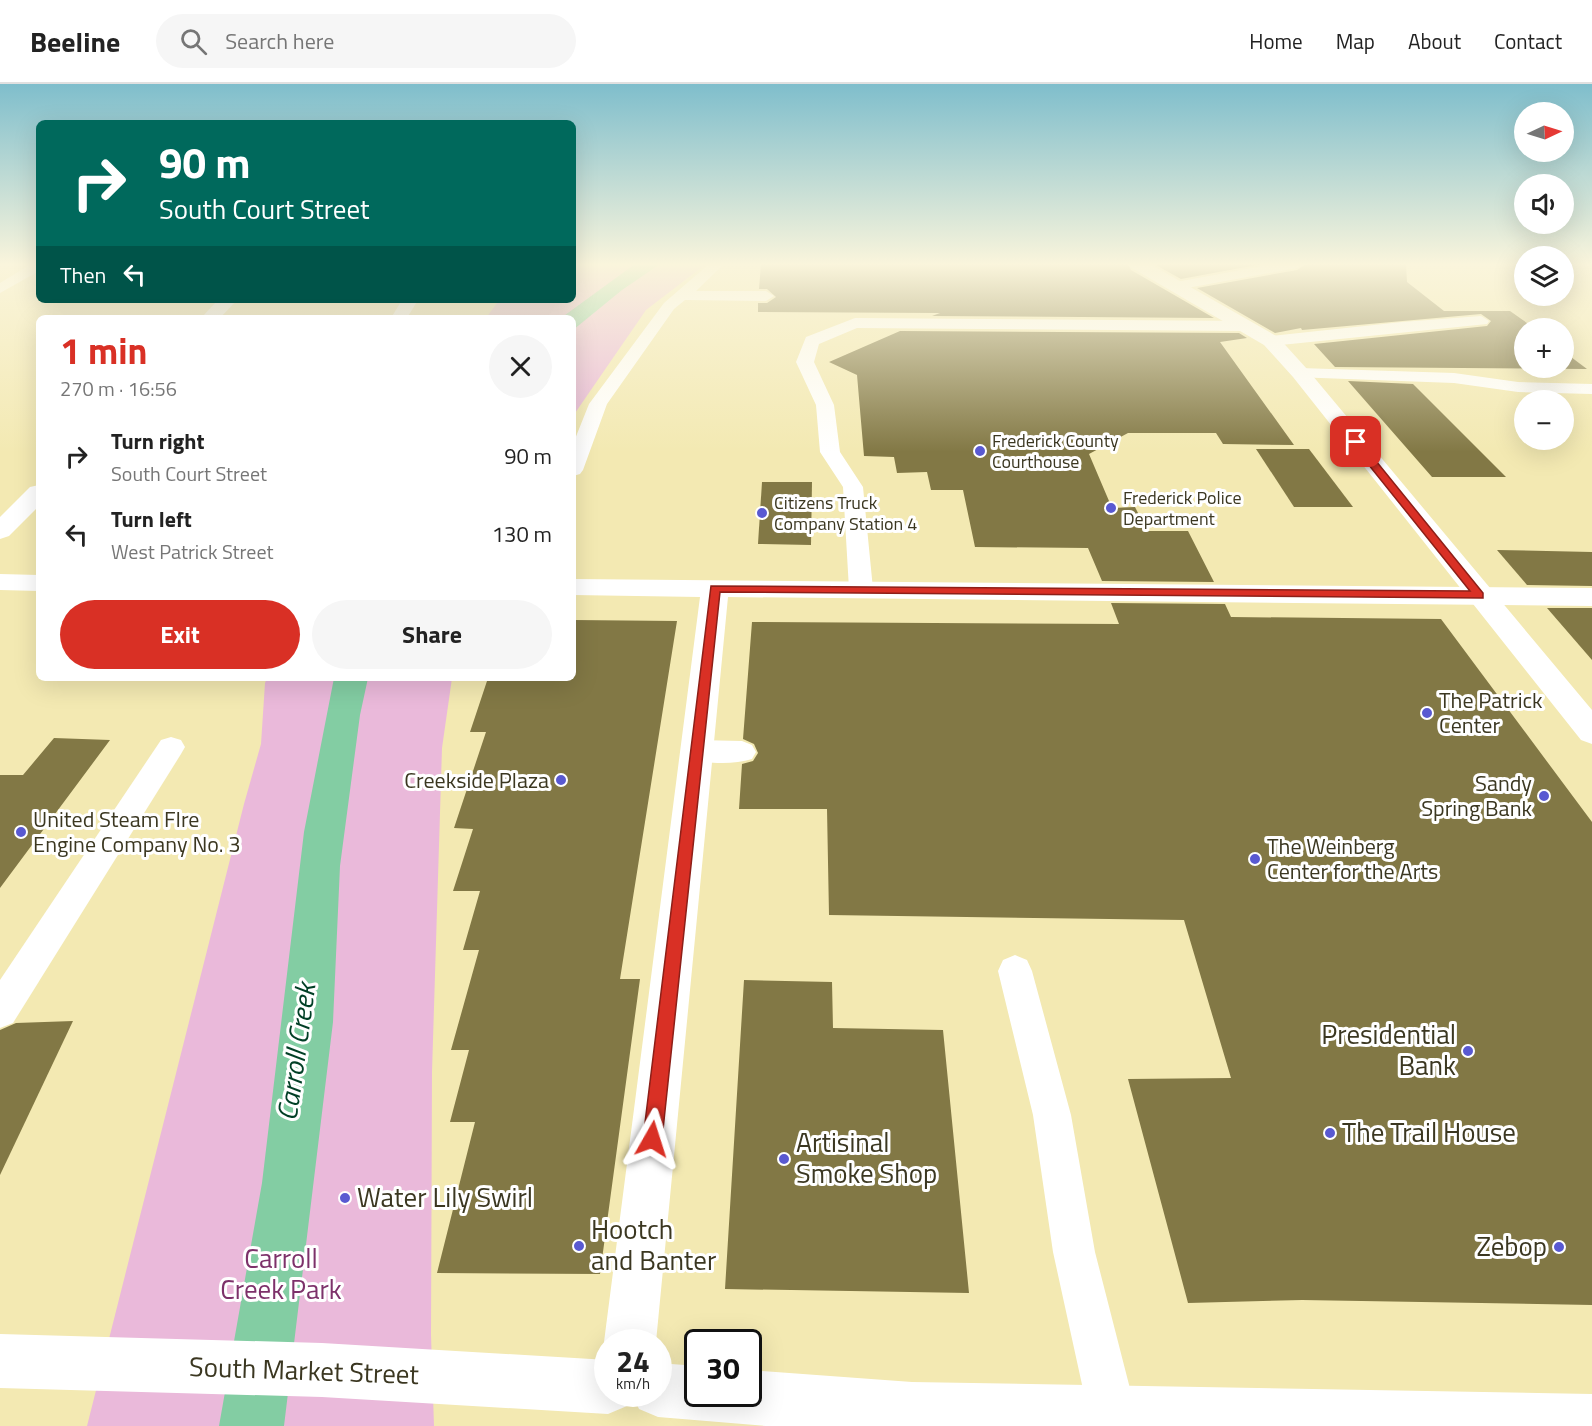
<!DOCTYPE html>
<meta charset="utf-8">
<style>
body{margin:0;font-family:"Titillium Web",sans-serif;background:#f6f6f6;color:#222;height:100vh;display:flex;flex-direction:column;font-size:22px;white-space:nowrap}
*{box-sizing:border-box;margin:0}
p{font-size:20px;color:#767676}
.icon{flex:none;width:33px;height:33px;fill:none;stroke:currentColor;stroke-width:2;stroke-linecap:round;stroke-linejoin:round}
.map{position:relative;flex:1;overflow:hidden}
.details{position:absolute;left:36px;top:231px;width:540px;height:366px;display:flex;flex-direction:column;background:#fff;border-radius:9px;box-shadow:0 6px 24px #0002}
.details>*{flex:none}
.banner{position:absolute;left:36px;top:36px;width:540px;height:183px;border-radius:9px;box-shadow:0 6px 24px #0002;background:#00695c;color:#fff;overflow:hidden}
.needle{width:39px;rotate:86deg}
.buttons{position:absolute;left:1514px;top:18px;display:grid;gap:12px}
.buttons a{display:grid;place-items:center;width:60px;height:60px;border-radius:50%;background:#fff;box-shadow:0 6px 24px #0002;font-size:30px}
.speed{position:absolute;left:594px;top:1245px;display:flex;gap:12px;font-size:30px;font-weight:700;text-align:center}
.speed>*{display:grid;place-content:center;width:78px;height:78px;border-radius:50%;background:#fff;box-shadow:0 6px 24px #0002;line-height:1}
.speed small{font-size:15px;font-weight:400}
.speed .limit{border:3px solid #111;border-radius:9px;background:#fff;color:#111}
.pin{position:absolute;display:grid;place-items:center;width:51px;height:51px;color:#fff;margin:-26px;border-radius:12px;box-shadow:0 3px 9px #0006}
.me{position:absolute;width:66px;margin:-33px;rotate:6deg;stroke-linejoin:round;filter:drop-shadow(0 0 4px #0008)}
.turn{display:flex;align-items:center;gap:21px;height:126px;padding:0 24px;font-size:27px}
.turn .icon{width:78px;height:78px;stroke-width:2.5}
.turn b{display:block;font-size:42px;line-height:51px}
.then{display:flex;align-items:center;height:57px;padding:0 24px;background:#0003;gap:12px;font-size:22px}
.round{display:grid;place-items:center;flex:none;width:63px;height:63px;border-radius:32px;background:#f6f6f6}
.head{display:flex;align-items:center;justify-content:space-between;height:102px;padding:0 24px}
h1{font-size:36px;font-weight:700;line-height:45px;color:#d93025}
.button{display:flex;gap:12px;margin-top:auto;padding:12px 24px}
.button a{flex:1;height:69px;border-radius:36px;background:#d93025;color:#fff;font-size:24px;font-weight:700;line-height:69px;text-align:center}
.button a+a{background:#f6f6f6;color:#222}
ul{padding:0;list-style:none}
li{display:flex;align-items:center;gap:18px;height:78px;padding:0 24px}
li div{flex:1}
li b{display:block;font-size:22px}
li em{font-style:normal}
header{display:flex;align-items:center;gap:36px;box-sizing:border-box;height:84px;padding:0 30px;background:#fff;border-bottom:2px solid #e0e0e0}
header strong{font-size:28px}
nav{display:flex;gap:33px;margin-inline-start:auto;font-size:21px}
.search{width:420px;height:54px;background:#f6f6f6;display:flex;align-items:center;gap:15px;box-sizing:border-box;padding:0 21px;border-radius:33px;color:#767676;font-size:22px}
.map>svg:first-child{display:block}
.green{fill:#eab9da}
.water{fill:#83cda3}
.building{fill:#827845}
.lines{fill:none;stroke-linecap:round;stroke-linejoin:round}
.lane{fill:#fff;fill-rule:evenodd}
.street{fill:#fff;fill-rule:evenodd}
.primary{fill:#fff;fill-rule:evenodd}
.route{fill:#d93025;stroke:#8d1f18;stroke-width:1.5}
.poi-dot{fill:#5959d1;stroke:#fff;stroke-width:2}
.labels{text-anchor:middle;stroke-width:6;stroke-linejoin:round;paint-order:stroke}
.far-poi-label{font-size:18px;fill:#3b3721;stroke:#fff;text-anchor:start}
.poi-label{font-size:22px;fill:#3b3721;stroke:#fff;text-anchor:start}
.near-poi-label{font-size:27px;fill:#3b3721;stroke:#fff;text-anchor:start}
.near-park-label{font-size:27px;fill:#7d316a;stroke:#fff}
.near-street-label{font-size:27px;fill:#3b3721;stroke:#fff}
.near-water-label{font-size:28px;font-style:italic;fill:#003f25;stroke:#fff}
</style>
<header>
<strong>Beeline</strong>
<div class="search"><svg class="icon" aria-label="search" viewBox="0 0 24 24"><circle cx="10" cy="10" r="6"/><path d="M15 15l6 6"/></svg>Search here</div>
<nav><a>Home</a><a>Map</a><a>About</a><a>Contact</a></nav>
</header>
<div class="map">
<svg width="1592" height="1342" viewBox="0 0 1592 1342">
<rect width="100%" height="100%" fill="#f3e9b2"/>
<g class="green">
<polygon points="573,180 706,180 646,226 573,332 573,234 486,234 497,219 444,216 573,216"/>
<polygon points="267,594 452,594 442,664 432,988 431,1251 434,1342 87,1342 244,720 261,660 265,599"/>
</g>
<g class="water">
<polygon points="635,180 660,180 622,206 573,246 573,234 561,234"/>
<polygon points="334,594 368,594 360,631 340,782 333,938 284,1342 219,1342 262,1099 304,748"/>
</g>
<g class="building">
<polygon points="761,180 1128,180 1131,186 1214,234 932,232 940,229 758,228 758,219 767,219 776,213 767,205 759,205"/>
<polygon points="1154,180 1262,180 1181,195"/>
<polygon points="1306,180 1406,180 1407,198 1444,227 1510,227 1534,244 1524,244 1524,284 1563,284 1563,267 1587,285 1335,283 1314,260 1487,242 1491,237 1481,230 1302,246 1301,244 1275,249 1197,204 1297,186"/>
<polygon points="900,247 1239,249 1247,254 1220,258 1294,361 1223,360 1216,349 1128,349 1089,370 1112,424 1135,423 1147,447 1188,447 1214,498 1102,497 1088,464 975,463 963,406 931,406 927,388 897,389 894,373 864,372 857,291 829,278"/>
<polygon points="1348,297 1413,300 1506,393 1432,393"/>
<polygon points="1256,365 1309,365 1353,423 1294,423"/>
<polygon points="762,398 812,398 811,461 758,460"/>
<polygon points="1497,466 1592,468 1592,502 1527,501"/>
<polygon points="1111,519 1225,520 1231,533 1441,535 1592,738 1592,1221 1302,1216 1188,1219 1128,995 1231,994 1184,836 829,831 827,725 739,725 742,680 753,677 758,669 754,660 743,655 752,538 1119,540"/>
<polygon points="1547,524 1592,524 1592,576"/>
<polygon points="573,536 677,537 620,895 640,895 600,1190 437,1189 475,1038 450,1038 469,966 451,966 479,866 463,866 480,807 453,807 473,745 454,744 486,648 470,648 488,594 573,594"/>
<polygon points="54,654 110,656 0,804 0,691 23,691"/>
<polygon points="744,896 832,898 833,944 943,946 969,1209 725,1205"/>
<polygon points="73,937 0,1091 0,946 16,939"/>
</g>
<g class="lines">
<g class="lane">
<polygon points="31,180 39,180 39,187 0,209 0,199"/>
<polygon points="709,180 724,180 696,207 766,207 774,212 766,217 685,216 674,225 607,320 583,386 580,390 573,392 573,360 589,320 664,219"/>
<polygon points="1274,180 1304,180 1297,184 1176,206 1169,202 1176,198"/>
<polygon points="402,216 418,216 407,234 391,234"/>
<polygon points="1481,232 1489,237 1487,240 1271,262 1263,257 1271,252 1402,238"/>
<polygon points="855,234 1247,237 1255,242 1247,247 857,244 819,260 814,278 834,321 840,368 863,403 873,505 869,510 861,512 853,510 849,505 843,403 820,368 816,321 796,278 806,253"/>
<polygon points="1300,284 1454,289 1518,298 1592,300 1592,310 1518,308 1454,299 1294,293 1291,289 1294,285"/>
<polygon points="171,653 181,656 185,663 181,670 13,939 0,944 0,896 161,656"/>
<path d="M 697,656 L 742,657 L 752,661 L 756,668 L 752,675 C 733,681 706,680 687,674 L 683,667 L 687,660 Z"/>
<polygon points="1015,871 1027,876 1032,887 1071,1031 1095,1168 1136,1328 1130,1342 1094,1342 1088,1328 1053,1168 1033,1031 998,887 1003,876"/>
</g>
<g class="street">
<polygon points="218,216 237,216 220,234 201,234"/>
<polygon points="39,401 39,422 9,452 0,455 0,433 30,403"/>
<polygon points="0,490 39,491 39,507 0,506"/>
<polygon points="573,495 1592,504 1592,522 728,513 656,1258 608,1258 608,1267 604,1258 700,513 573,511"/>
</g>
<g class="primary">
<polygon points="1130,180 1150,180 1278,253 1307,285 1592,626 1592,660 1581,656 1293,293 1264,261 1132,184"/>
<polygon points="0,1250 322,1259 608,1276 608,1310 658,1310 658,1279 698,1282 698,1310 748,1310 748,1286 912,1298 1592,1310 1592,1342 766,1342 658,1333 639,1325 632,1310 627,1322 608,1330 322,1313 0,1304"/>
</g>
</g>
<linearGradient id="sky" x2="0" y2="1"><stop stop-color="#7fbecc"/><stop offset="0.49" stop-color="#faf5dc"/><stop offset="1" stop-color="#faf5dc" stop-opacity="0"/></linearGradient>
<rect width="1592" height="368" fill="url(#sky)"/>
<polygon class="route" points="1352,356 1359,356 1483,509 1483,514 720,508 662,1055 659,1062 652,1064 646,1062 643,1055 711,502 1470,507 1352,360"/>
<g class="poi-dot">
<circle cx="980" cy="367" r="6"/>
<circle cx="1111" cy="424" r="6"/>
<circle cx="762" cy="429" r="6"/>
<circle cx="1427" cy="629" r="6"/>
<circle cx="561" cy="696" r="6"/>
<circle cx="1544" cy="712" r="6"/>
<circle cx="21" cy="748" r="6"/>
<circle cx="1255" cy="775" r="6"/>
<circle cx="1468" cy="967" r="6"/>
<circle cx="1330" cy="1049" r="6"/>
<circle cx="784" cy="1075" r="6"/>
<circle cx="345" cy="1114" r="6"/>
<circle cx="579" cy="1162" r="6"/>
<circle cx="1559" cy="1163" r="6"/>
</g>
<g class="labels">
<g class="far-poi-label">
<text x="992" y="363">Frederick County<tspan x="992" dy="21">Courthouse</tspan></text>
<text x="1123" y="420">Frederick Police<tspan x="1123" dy="21">Department</tspan></text>
<text x="774" y="425">Citizens Truck<tspan x="774" dy="21">Company Station 4</tspan></text>
</g>
<g class="poi-label">
<text x="1439" y="624">The Patrick<tspan x="1439" dy="25">Center</tspan></text>
<text x="549" y="704" text-anchor="end">Creekside Plaza</text>
<text x="1532" y="707" text-anchor="end">Sandy<tspan x="1532" dy="25">Spring Bank</tspan></text>
<text x="33" y="743">United Steam FIre<tspan x="33" dy="25">Engine Company No. 3</tspan></text>
<text x="1267" y="770">The Weinberg<tspan x="1267" dy="25">Center for the Arts</tspan></text>
</g>
<g class="near-poi-label">
<text x="1456" y="960" text-anchor="end">Presidential<tspan x="1456" dy="31">Bank</tspan></text>
<text x="1342" y="1058">The Trail House</text>
<text x="796" y="1068">Artisinal<tspan x="796" dy="31">Smoke Shop</tspan></text>
<text x="357" y="1123">Water Lily Swirl</text>
<text x="591" y="1155">Hootch<tspan x="591" dy="31">and Banter</tspan></text>
<text x="1547" y="1172" text-anchor="end">Zebop</text>
</g>
<g class="near-park-label">
<text x="281" y="1184">Carroll<tspan x="281" dy="31">Creek Park</tspan></text>
</g>
<g class="near-street-label">
<text transform="translate(304 1287) rotate(2)" y="9">South Market Street</text>
</g>
<g class="near-water-label">
<text transform="translate(296 968) rotate(-82)" y="10">Carroll Creek</text>
</g>
</g>
</svg>
<div class="buttons">
<a><svg class="needle" viewBox="-14 -14 28 28"><path d="M0-13l5 13h-10z" fill="#e53935"/><path d="M0 13l5-13h-10z" fill="#767676"/></svg></a>
<a><svg class="icon" aria-label="sound" viewBox="0 0 24 24"><path d="M4 9h4l5-4v14l-5-4H4zM17 9q2 3 0 6"/></svg></a>
<a><svg class="icon" aria-label="layers" viewBox="0 0 24 24"><path d="M12 4l9 5-9 5-9-5zM3 14l9 5 9-5"/></svg></a>
<a>+</a>
<a>−</a>
</div>
<div class="speed"><div>24<small>km/h</small></div><div class="limit">30</div></div>
<div class="pin" style="left:1356px;top:358px;background:#d93025"><svg class="icon" aria-label="arrive" viewBox="0 0 24 24"><path d="M6 21V4h12l-3 4 3 4H6"/></svg></div>
<svg class="me" style="left:652px;top:1055px" viewBox="-20 -20 40 40"><path d="M0-17L14 15 0 8-14 15z" fill="#d93025" stroke="#fff" stroke-width="4"/></svg>
<div class="banner">
<div class="turn"><svg class="icon" aria-label="right" viewBox="0 0 24 24"><path d="M7 20v-9h11M14 6l5 5-5 5"/></svg><div><b>90 m</b>South Court Street</div></div>
<div class="then">Then<svg class="icon" aria-label="left" viewBox="0 0 24 24"><path d="M17 20v-9H6M10 6l-5 5 5 5"/></svg></div>
</div>
<section class="details">
<div class="head"><div><h1>1 min</h1><p>270 m · 16:56</p></div><a class="round"><svg class="icon" aria-label="close" viewBox="0 0 24 24"><path d="M6 6l12 12M18 6L6 18"/></svg></a></div>
<ul>
<li><svg class="icon" aria-label="right" viewBox="0 0 24 24"><path d="M7 20v-9h11M14 6l5 5-5 5"/></svg><div><b>Turn right</b><p>South Court Street</p></div><em>90 m</em></li>
<li><svg class="icon" aria-label="left" viewBox="0 0 24 24"><path d="M17 20v-9H6M10 6l-5 5 5 5"/></svg><div><b>Turn left</b><p>West Patrick Street</p></div><em>130 m</em></li>
</ul>
<div class="button"><a>Exit</a><a>Share</a></div>
</section>
</div>
